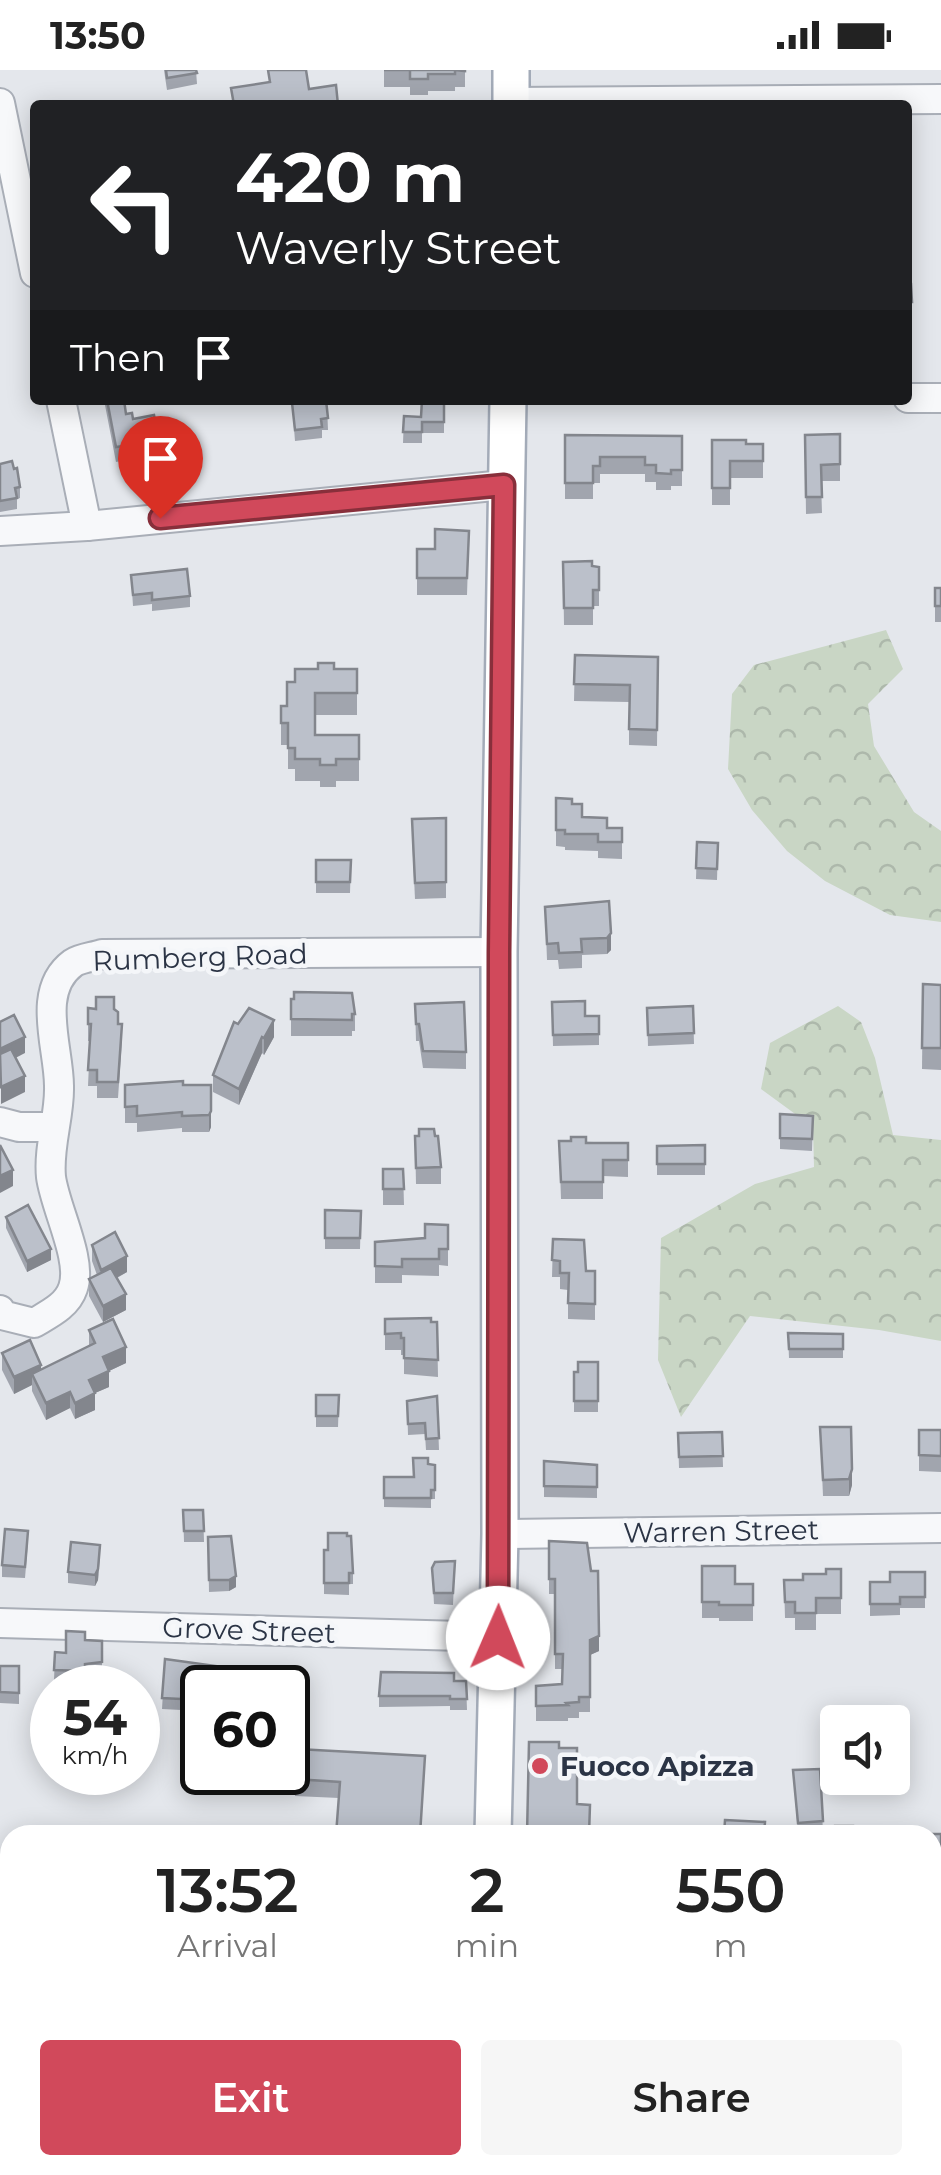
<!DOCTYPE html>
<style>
body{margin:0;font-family:Montserrat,sans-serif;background:#f6f6f6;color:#222;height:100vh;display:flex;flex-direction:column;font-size:38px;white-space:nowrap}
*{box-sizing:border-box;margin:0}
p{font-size:32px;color:#767676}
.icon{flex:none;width:55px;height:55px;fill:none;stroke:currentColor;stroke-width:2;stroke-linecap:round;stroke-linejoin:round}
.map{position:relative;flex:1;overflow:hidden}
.drawer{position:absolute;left:0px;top:1755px;width:942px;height:350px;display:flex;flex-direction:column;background:#fff;border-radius:30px 30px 0 0;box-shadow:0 5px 25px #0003}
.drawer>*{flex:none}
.top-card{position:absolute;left:30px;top:30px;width:882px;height:305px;border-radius:10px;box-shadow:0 5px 25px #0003;background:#202124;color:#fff;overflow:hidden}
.fabs{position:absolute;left:820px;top:1635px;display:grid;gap:20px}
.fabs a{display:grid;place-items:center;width:90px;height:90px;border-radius:10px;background:#fff;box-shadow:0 5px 25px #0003;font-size:50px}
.speed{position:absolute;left:30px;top:1595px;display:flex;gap:20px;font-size:50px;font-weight:700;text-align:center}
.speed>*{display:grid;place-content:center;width:130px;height:130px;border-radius:50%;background:#fff;box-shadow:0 5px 25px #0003;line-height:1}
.speed small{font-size:25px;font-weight:400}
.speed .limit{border:5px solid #111;border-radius:15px;background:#fff;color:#111}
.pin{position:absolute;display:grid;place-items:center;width:85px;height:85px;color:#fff;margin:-102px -42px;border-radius:50% 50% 50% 0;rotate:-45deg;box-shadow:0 0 10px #0007}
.pin .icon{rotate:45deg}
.me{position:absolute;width:110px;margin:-55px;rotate:1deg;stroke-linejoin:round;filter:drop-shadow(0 0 8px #0008)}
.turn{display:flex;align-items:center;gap:35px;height:210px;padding:0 40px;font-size:45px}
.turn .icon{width:130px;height:130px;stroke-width:2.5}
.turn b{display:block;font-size:70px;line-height:85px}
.then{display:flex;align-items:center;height:95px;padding:0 40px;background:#0003;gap:20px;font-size:38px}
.eta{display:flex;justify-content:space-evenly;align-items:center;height:170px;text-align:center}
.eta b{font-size:60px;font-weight:600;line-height:70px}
.action{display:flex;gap:20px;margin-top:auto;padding:20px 40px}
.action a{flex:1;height:115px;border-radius:10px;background:#d1495b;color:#fff;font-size:40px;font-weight:600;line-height:115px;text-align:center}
.action a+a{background:#f6f6f6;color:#222}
.status{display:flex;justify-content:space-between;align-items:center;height:70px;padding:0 50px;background:#fff;direction:ltr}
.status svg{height:28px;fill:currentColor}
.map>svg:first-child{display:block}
.forest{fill:url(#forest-crowns)}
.park{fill:url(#park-dots)}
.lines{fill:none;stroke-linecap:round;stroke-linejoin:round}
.stream{stroke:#9fb4cc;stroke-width:5}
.canal{stroke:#9fb4cc;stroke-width:20}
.minor-casing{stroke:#a9aeb7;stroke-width:32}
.major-casing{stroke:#a3abb8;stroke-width:40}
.minor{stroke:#f7f8fa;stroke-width:28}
.major{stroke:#fff;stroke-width:35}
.wall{fill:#a1a5ae}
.shaded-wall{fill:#83868d}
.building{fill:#bbc0ca;stroke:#83868d;stroke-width:2.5}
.route-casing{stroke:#882f3b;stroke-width:25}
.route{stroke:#d1495b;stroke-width:18}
.poi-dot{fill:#d1495b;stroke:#f4f6f9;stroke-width:4}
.labels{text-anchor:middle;stroke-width:9;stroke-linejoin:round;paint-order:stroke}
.street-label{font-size:28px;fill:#2b3445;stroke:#f4f6f9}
.poi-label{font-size:28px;font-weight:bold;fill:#2b3445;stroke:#f4f6f9;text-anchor:start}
</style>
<div class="status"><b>13:50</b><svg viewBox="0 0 49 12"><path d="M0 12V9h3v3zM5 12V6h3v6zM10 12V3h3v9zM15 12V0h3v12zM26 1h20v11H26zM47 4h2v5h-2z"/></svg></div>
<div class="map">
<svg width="941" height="2105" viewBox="0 0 941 2105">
<defs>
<pattern id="forest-crowns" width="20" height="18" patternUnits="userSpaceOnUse" patternTransform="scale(2.5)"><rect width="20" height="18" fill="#c9d6c5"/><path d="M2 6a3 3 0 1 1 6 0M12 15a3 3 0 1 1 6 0" fill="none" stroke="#adb8ab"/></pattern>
<pattern id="park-dots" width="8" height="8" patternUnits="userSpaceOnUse" patternTransform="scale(2.5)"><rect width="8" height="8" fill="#c9d6c5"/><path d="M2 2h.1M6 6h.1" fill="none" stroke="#adb8ab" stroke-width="1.8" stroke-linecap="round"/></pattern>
</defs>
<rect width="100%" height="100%" fill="#e4e7ec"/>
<g class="forest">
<polygon points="886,560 903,599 868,634 874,676 914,742 941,761 941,852 890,845 825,811 787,781 752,740 728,699 732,624 754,595"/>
<polygon points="838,936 861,952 875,988 893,1065 941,1070 941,1271 879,1260 750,1246 681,1347 658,1290 661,1168 755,1114 814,1097 813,1057 761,1019 770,973"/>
</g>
<g class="park">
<polygon points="0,1812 10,1814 10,1873 0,1871"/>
<polygon points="933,2073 941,2075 941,2105 732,2105 701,2095 932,2095"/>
</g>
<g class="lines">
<polyline class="stream" points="0,1844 10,1847"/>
<polyline class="canal" points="932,2089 941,2092"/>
<defs>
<g id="minor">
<polyline points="511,32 941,29"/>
<polyline points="0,33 35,203"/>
<polyline points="908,328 941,328"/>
<polyline points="61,330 87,456"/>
<polyline points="0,461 87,456 504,415"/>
<polyline points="0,1052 19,1057 53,1057"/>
<path d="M 0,1240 L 2,1245 L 34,1253 C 49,1244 67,1236 73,1218 C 83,1190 55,1138 51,1107 C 48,1076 60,1046 59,1016 C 59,977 35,921 73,893 C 81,888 93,887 102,884 L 499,882"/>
<polyline points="500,1464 941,1458"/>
<polyline points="0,1553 498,1567"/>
<polyline points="932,1839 941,1839"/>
<polyline points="493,2098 562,2105"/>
</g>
<g id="major">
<polyline points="511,35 511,0"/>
<polyline points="493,1765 500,1464 499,882 508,330"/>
<polyline points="493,2105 493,2095"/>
</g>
</defs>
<use href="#minor" class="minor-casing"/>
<use href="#major" class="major-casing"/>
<use href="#minor" class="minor"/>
<use href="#major" class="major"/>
</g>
<g class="wall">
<polygon points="164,0 196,0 197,14 167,20"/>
<polygon points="384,0 465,0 465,17 455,17 455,21 428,21 428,25 410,25 410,17 384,17"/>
<polygon points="908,214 911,214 912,243 908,244"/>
<polygon points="104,330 124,330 126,344 158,368 158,383 142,386 142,396 130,389 116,392"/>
<polygon points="307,330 342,330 342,334 327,335 328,360 322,360 322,368 295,371 292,333 307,332"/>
<polygon points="444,330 444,363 422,363 422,373 403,373 404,346 421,347"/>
<polygon points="840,364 840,411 821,411 822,443 806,444 805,365"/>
<polygon points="565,365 682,366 682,416 671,416 671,420 656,420 656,412 645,412 645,404 600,404 600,413 593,413 593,429 565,429"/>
<polygon points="712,370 746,374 763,374 763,408 730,408 730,435 712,435"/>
<polygon points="0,394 20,417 20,428 17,429 17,439 0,442"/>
<polygon points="469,461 467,525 417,525 417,479 435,479"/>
<polygon points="563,492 599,497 599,536 593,536 593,555 564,555"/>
<polygon points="131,505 190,526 190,537 152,541 152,534 133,536"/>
<rect x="935" y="518" width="6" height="34"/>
<polygon points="575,585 658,587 657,676 629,675 629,632 574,631"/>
<polygon points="334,599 357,599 357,645 315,645 315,665 359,665 359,711 336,711 336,717 320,717 320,711 295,711 295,699 288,699 288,675 281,675 281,636 287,636"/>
<polygon points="556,728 572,734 582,747 607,758 622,758 622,789 598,788 598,781 565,780 565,777 556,776"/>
<polygon points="446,748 446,828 415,829 412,766"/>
<polygon points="697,772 718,773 717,810 696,809"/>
<polygon points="316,790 351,790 350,823 316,823"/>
<polygon points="609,831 611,880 607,884 582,885 582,898 559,899 558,890 547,890 545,837"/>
<polygon points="923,914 941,915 941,1000 922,999"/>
<polygon points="291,929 355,944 355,961 352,961 352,966 291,966"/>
<polygon points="552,932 585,946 599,946 599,975 553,976"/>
<polygon points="415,934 466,982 466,999 423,998 419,971 416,971"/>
<polygon points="693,936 694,974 648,976 647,938"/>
<polygon points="88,938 114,939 122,970 118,1028 97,1028 97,1016 88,1016 90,971 88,971"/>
<polygon points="234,952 274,967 264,985 262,983 239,1035 213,1022 213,1005"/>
<polygon points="125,1015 211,1015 211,1057 209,1062 182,1062 182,1058 137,1062 137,1053 125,1053"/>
<polygon points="780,1044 813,1046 812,1081 780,1079"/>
<polygon points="415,1066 441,1097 441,1114 416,1114"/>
<polygon points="559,1071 628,1073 628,1107 603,1106 603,1129 561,1129"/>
<polygon points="705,1075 705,1105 657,1105 657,1076"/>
<polygon points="383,1099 403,1099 404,1135 383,1135"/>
<polygon points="325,1140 361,1141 360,1179 325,1179"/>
<polygon points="6,1147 51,1190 27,1202 6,1158"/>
<polygon points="448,1155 448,1196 439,1195 439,1206 402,1205 402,1213 375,1213 375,1172 425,1168"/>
<polygon points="553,1169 586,1201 595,1201 595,1250 568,1249 568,1220 560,1219 560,1207 552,1207"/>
<polygon points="92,1175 127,1202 117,1208 126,1240 103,1252 89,1226 89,1209 97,1205 92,1191"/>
<polygon points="385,1249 437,1252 438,1307 404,1304 404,1285 401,1285 401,1280 385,1280"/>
<polygon points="89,1260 126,1293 109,1301 109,1317 95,1323 95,1340 75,1349 70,1338 46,1350 32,1321 32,1315 14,1324 2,1300 2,1283 41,1300 89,1276"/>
<polygon points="788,1263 843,1264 843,1288 789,1288"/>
<polygon points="598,1292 598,1342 574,1342 574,1302 578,1302"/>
<polygon points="316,1325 339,1325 338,1357 316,1357"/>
<polygon points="437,1326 439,1380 426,1380 425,1364 408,1365 407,1331"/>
<polygon points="820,1357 852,1415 849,1426 823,1426"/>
<polygon points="919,1360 941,1360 941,1402 919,1401"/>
<polygon points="722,1362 723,1397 679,1398 678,1363"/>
<polygon points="544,1391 597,1395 597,1428 544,1427"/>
<polygon points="428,1394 435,1395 435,1429 431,1429 431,1438 384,1437 384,1407 413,1407"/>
<polygon points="183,1440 203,1440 204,1472 184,1472"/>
<polygon points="347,1466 353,1480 353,1514 349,1514 349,1525 324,1524 324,1480 328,1480"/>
<polygon points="208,1467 236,1517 229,1521 209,1522"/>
<polygon points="549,1471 599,1581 590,1585 590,1642 579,1642 579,1648 568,1648 568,1651 536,1651 536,1616 562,1614 562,1599 555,1599 555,1524 549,1524"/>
<polygon points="28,1472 25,1508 2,1507 2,1495"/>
<polygon points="100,1486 98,1510 95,1516 68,1513 68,1502"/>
<polygon points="455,1491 453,1535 434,1534 432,1498"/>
<polygon points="702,1496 735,1514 753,1514 753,1551 719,1551 719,1548 702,1548"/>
<polygon points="841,1499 841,1544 816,1544 816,1560 795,1560 795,1548 785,1548 784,1510 803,1510"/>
<polygon points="925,1502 925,1538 900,1538 900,1545 870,1546 870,1512 890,1512"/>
<polygon points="85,1570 102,1571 102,1604 85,1605 85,1612 54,1611 55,1582 66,1583"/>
<polygon points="165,1589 223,1597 222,1618 202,1618 202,1627 182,1626 181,1640 162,1639"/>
<polygon points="0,1596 19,1596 19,1634 0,1633"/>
<polygon points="466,1611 467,1640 450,1640 450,1636 379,1637 379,1626"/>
<polygon points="820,1699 823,1763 798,1764 793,1700"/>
<polygon points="425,1702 339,1728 295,1726 295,1709"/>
<polygon points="941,1764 941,1803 932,1803 932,1765"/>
<polygon points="289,2095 440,2095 440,2101"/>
<polygon points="609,2095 640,2095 637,2104"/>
<polygon points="640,2095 664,2095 661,2102"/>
</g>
<g class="shaded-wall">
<polygon points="611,863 611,880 607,884 607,868"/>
<polygon points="274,950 274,967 264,985 264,968"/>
<polygon points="25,967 25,983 0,996 0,979"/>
<polygon points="262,967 262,983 239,1035 239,1019"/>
<polygon points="25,1006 25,1022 1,1034 1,1017"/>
<polygon points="211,1041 211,1057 209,1062 209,1045"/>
<polygon points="13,1100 13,1116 0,1123 0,1106"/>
<polygon points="51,1179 51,1190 27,1202 27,1191"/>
<polygon points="127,1186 127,1202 101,1216 101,1200"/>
<polygon points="126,1224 126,1240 103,1252 103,1236"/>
<polygon points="126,1277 126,1293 109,1301 109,1317 95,1323 95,1340 75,1349 75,1333 103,1287"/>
<polygon points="41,1295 41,1311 32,1304 32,1315 14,1324 14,1307"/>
<polygon points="70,1322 70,1338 46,1350 46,1333"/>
<polygon points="852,1399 852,1415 849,1426 849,1409"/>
<polygon points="100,1475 98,1510 95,1516 95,1505"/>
<polygon points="236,1506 236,1517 229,1521 229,1510"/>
<polygon points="599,1566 599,1581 590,1585 590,1570"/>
</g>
<g class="building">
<polygon points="166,0 196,0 197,3 167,8"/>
<polygon points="268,0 306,0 309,19 336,15 338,35 234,35 231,18 270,12"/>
<polygon points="384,0 465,0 465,1 455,0 455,4 428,4 428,9 410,9 410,0"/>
<polygon points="908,214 911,214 912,232 908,232"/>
<polygon points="107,330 124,330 126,344 132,343 133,349 154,345 158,368 139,372 142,381 130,375 116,377"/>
<polygon points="307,330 326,330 328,348 321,349 322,357 295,360 292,333 307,332"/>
<polygon points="422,330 444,330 444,352 422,352 422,362 403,362 404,346 421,347"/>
<polygon points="840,364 840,394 821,395 822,427 806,427 805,365"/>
<polygon points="565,365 682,366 682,400 671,400 671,404 656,403 656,395 645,395 645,387 600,387 600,396 593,396 593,413 565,413"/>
<polygon points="712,370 746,370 746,374 763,374 763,391 730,391 730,418 712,418"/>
<polygon points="12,391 14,399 17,398 20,417 15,418 17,428 0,431 0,394"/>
<polygon points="435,459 469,461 467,508 417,508 417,479 435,479"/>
<polygon points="592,491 592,496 599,497 599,520 593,520 593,538 564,538 563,492"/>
<polygon points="187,499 190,526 152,530 152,523 133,525 131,505"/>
<rect x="935" y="518" width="6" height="18"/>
<polygon points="575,585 658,587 657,660 629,659 630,615 574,614"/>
<polygon points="318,593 334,593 334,599 357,599 357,623 315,623 315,665 359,665 359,689 336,689 336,695 320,695 320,689 295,689 295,678 288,678 288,653 281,653 281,636 287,636 287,612 295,612 295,599 318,599"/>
<polygon points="556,728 572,729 572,734 582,734 582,747 607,748 607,758 622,758 622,772 598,772 598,764 565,764 565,760 556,760"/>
<polygon points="446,748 446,812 415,813 412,749"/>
<polygon points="697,772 718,773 717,799 696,798"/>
<polygon points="316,790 351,790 350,812 316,812"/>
<polygon points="609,831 611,863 607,868 581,869 582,882 559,883 558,873 547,874 545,837"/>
<polygon points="923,914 941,915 941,978 922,978"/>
<polygon points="294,922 352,923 355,944 352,944 352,950 291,949 291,929 294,929"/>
<polygon points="96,927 114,927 114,939 118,942 118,954 122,954 118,1012 97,1012 97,1000 88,1000 91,954 88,954 88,938 96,939"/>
<polygon points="585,931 585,946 599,946 599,964 553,965 552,932"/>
<polygon points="464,932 466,982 423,981 419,954 416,954 415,934"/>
<polygon points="693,936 694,963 648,965 647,938"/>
<polygon points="249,938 274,950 264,968 262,967 239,1019 213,1005 234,952 238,954"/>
<polygon points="14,945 25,967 0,979 0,952"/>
<polygon points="11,979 25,1006 1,1017 0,984"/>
<polygon points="183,1011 183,1015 211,1015 211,1041 209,1045 182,1046 182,1042 137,1046 137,1036 125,1037 125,1015"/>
<polygon points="780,1044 813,1046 812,1069 780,1068"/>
<polygon points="419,1059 434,1059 435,1066 438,1066 441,1097 416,1098 415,1066 419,1066"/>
<polygon points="571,1067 586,1067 586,1073 628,1073 628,1090 603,1090 603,1112 561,1112 559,1071 571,1071"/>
<polygon points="0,1075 13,1100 0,1106"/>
<polygon points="705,1075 705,1094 657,1094 657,1076"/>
<polygon points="383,1099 403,1099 404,1119 383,1119"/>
<polygon points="28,1135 51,1179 27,1191 6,1147"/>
<polygon points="325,1140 361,1141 360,1168 325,1168"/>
<polygon points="425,1154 448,1155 448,1179 439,1179 439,1189 402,1189 402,1197 375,1196 375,1172 425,1168"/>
<polygon points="115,1162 127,1186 101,1200 92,1175"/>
<polygon points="553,1169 584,1170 586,1201 595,1201 595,1234 568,1233 569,1203 560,1203 560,1191 552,1190"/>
<polygon points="111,1198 126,1224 103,1236 89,1209"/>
<polygon points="431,1248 431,1252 437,1252 438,1290 404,1288 404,1268 401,1268 401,1263 385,1264 385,1249"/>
<polygon points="113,1249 126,1277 103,1287 109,1301 89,1310 95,1323 75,1333 70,1322 46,1333 32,1304 95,1273 89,1260"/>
<polygon points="788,1263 843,1264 843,1279 789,1279"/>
<polygon points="30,1270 41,1295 14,1307 2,1283"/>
<polygon points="578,1292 598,1292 598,1331 574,1331 574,1302 578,1302"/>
<polygon points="316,1325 339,1325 338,1346 316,1346"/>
<polygon points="437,1326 439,1368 426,1369 425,1353 408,1354 407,1331"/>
<polygon points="820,1357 851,1357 852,1399 849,1409 823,1410"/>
<polygon points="919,1360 941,1360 941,1386 919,1385"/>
<polygon points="722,1362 723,1386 679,1387 678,1363"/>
<polygon points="413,1388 428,1388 428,1394 435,1395 435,1420 431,1420 431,1428 384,1428 384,1407 414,1407"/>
<polygon points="544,1391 597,1395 597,1417 544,1416"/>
<polygon points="183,1440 203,1440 204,1461 184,1461"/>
<polygon points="5,1459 28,1461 25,1497 2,1495"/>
<polygon points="328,1463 347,1463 347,1466 351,1466 353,1503 349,1503 349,1513 324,1513 324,1480 328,1480"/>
<polygon points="231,1466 236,1506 229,1510 209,1510 208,1467"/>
<polygon points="549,1471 587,1473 591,1501 598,1501 599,1566 590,1570 590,1627 579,1627 579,1632 566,1633 568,1635 536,1636 536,1616 562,1614 563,1584 555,1584 555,1509 549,1509"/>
<polygon points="71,1472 100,1475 98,1499 95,1505 68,1502"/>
<polygon points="455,1491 453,1523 434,1523 432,1498 435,1492"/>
<polygon points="702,1496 735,1496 735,1514 753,1514 753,1535 719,1535 719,1532 702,1532"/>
<polygon points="826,1499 841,1499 841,1528 816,1528 816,1543 795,1543 795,1532 785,1532 784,1510 803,1510 803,1504 826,1504"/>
<polygon points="890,1502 925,1502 925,1527 900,1527 900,1534 870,1534 870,1512 890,1512"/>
<polygon points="66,1561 85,1562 85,1570 102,1571 102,1592 85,1594 85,1601 54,1600 55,1582 66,1583"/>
<polygon points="165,1589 223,1597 221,1618 182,1615 181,1629 162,1628"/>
<polygon points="0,1596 19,1596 19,1623 0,1622"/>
<polygon points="381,1602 454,1603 454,1611 466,1611 467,1629 450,1629 450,1626 379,1626"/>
<polygon points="529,1672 559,1672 559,1678 577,1678 577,1734 590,1735 589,1765 527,1765"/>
<polygon points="297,1679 425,1686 420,1765 336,1765 340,1712 295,1709"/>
<polygon points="820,1699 823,1751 798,1753 793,1700"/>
<polygon points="725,1750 765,1752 764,1765 724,1765"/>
<polygon points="835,1756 853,1756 853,1765 834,1765"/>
<polygon points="917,1764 941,1764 941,1792 932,1792 932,1765"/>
</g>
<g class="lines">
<defs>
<polyline id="route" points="160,448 504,415 499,882 498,1568"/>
</defs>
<use href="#route" class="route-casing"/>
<use href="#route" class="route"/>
</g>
<circle class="poi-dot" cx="540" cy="1696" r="10"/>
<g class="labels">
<g class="street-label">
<text transform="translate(200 887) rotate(-2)" y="10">Rumberg Road</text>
<text transform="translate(721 1461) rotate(-1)" y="10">Warren Street</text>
<text transform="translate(249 1560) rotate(2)" y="10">Grove Street</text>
</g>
<g class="poi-label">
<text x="560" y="1706">Fuoco Apizza</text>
</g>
</g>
</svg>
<div class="fabs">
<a><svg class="icon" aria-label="sound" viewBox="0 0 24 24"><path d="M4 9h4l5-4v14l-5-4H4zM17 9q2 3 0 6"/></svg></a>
</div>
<div class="speed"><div>54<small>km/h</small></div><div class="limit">60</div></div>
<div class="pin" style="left:160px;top:448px;background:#d93025"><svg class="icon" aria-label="arrive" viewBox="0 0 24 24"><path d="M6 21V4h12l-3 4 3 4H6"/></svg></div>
<svg class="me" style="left:498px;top:1568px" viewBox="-20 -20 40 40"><circle r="19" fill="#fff"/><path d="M0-13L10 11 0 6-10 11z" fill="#d1495b"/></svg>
<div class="top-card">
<div class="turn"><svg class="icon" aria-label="left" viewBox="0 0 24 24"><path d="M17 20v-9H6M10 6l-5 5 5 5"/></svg><div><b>420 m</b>Waverly Street</div></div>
<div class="then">Then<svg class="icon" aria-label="arrive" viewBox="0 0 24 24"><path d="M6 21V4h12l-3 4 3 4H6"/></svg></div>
</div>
<section class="drawer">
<div class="eta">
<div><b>13:52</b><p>Arrival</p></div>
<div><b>2</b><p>min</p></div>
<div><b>550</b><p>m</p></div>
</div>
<div class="action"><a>Exit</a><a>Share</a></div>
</section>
</div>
